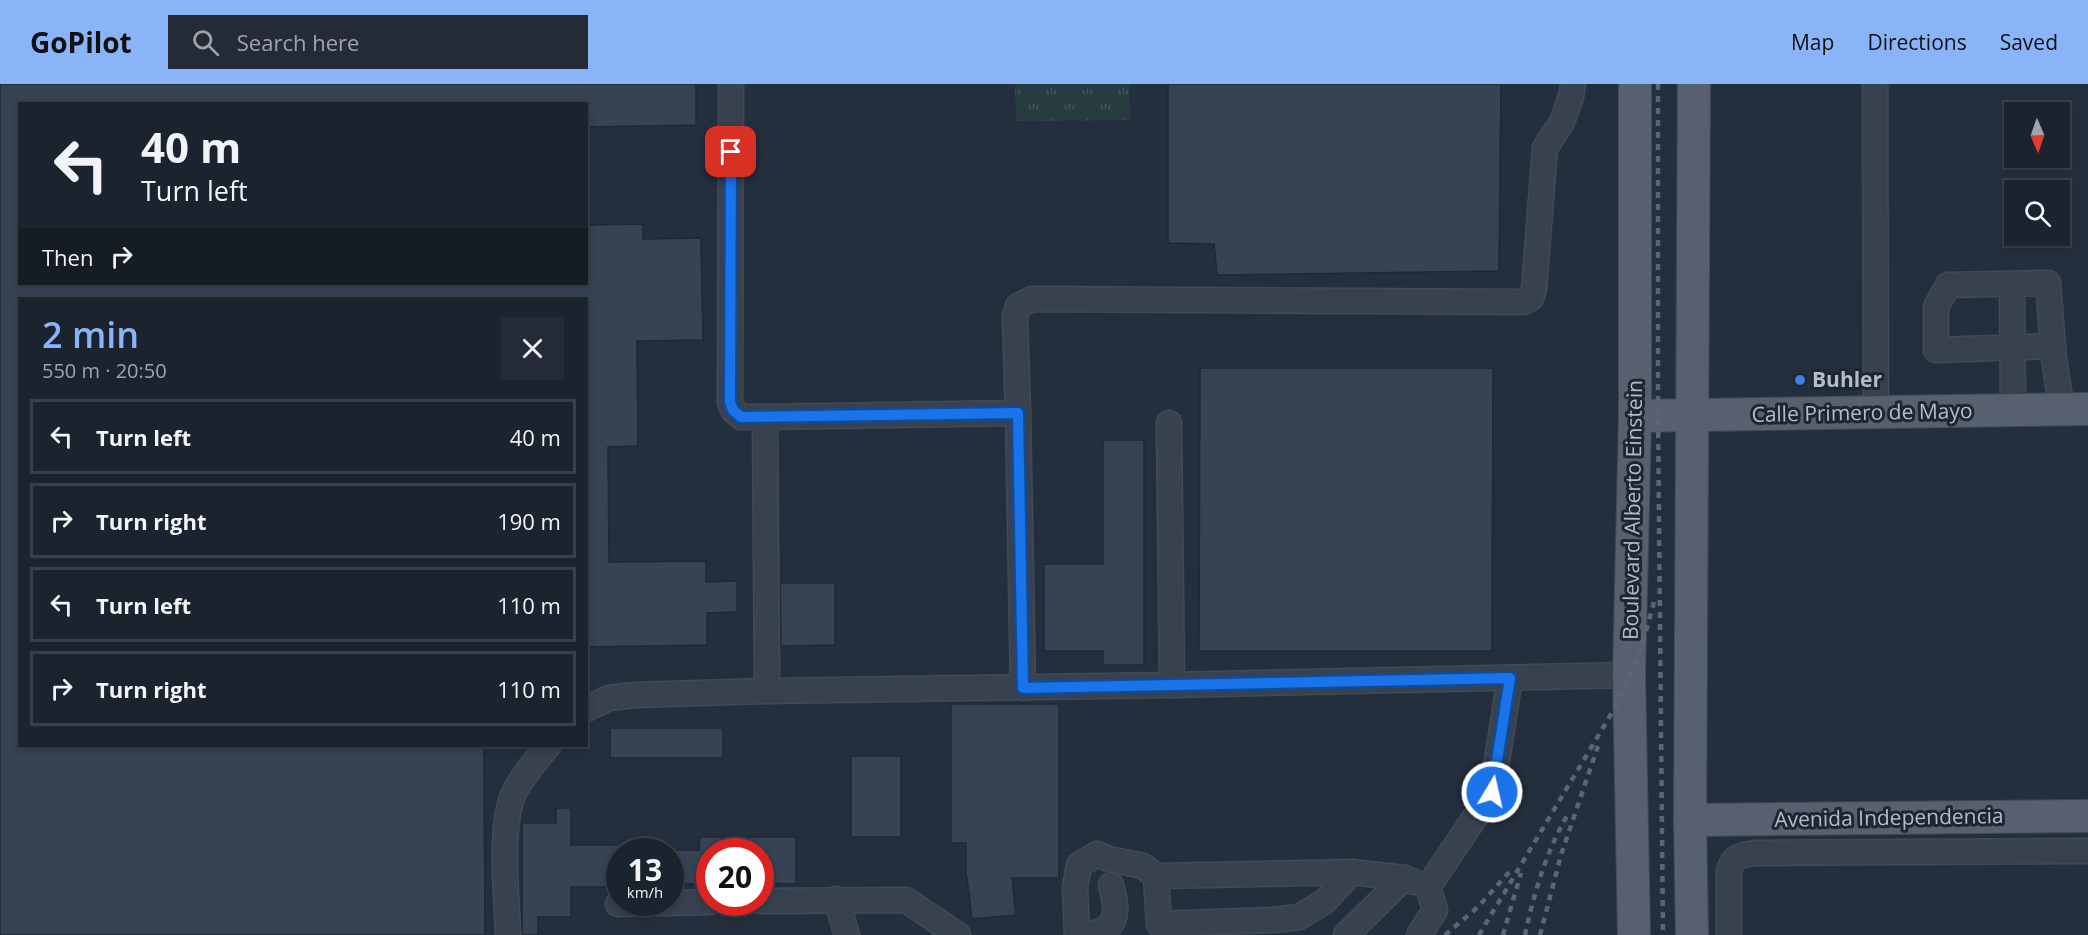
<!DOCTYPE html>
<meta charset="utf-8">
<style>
body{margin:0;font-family:"Open Sans",sans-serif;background:#242b36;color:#f1f3f6;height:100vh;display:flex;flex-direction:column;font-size:22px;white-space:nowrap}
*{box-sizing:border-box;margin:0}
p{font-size:20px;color:#a0a4aa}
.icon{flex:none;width:33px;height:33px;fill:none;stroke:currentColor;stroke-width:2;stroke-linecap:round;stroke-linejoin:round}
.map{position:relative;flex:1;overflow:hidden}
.side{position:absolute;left:18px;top:213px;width:570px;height:450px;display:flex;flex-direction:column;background:#1b232e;border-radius:0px;box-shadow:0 3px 9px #0003,0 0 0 2px #39404a}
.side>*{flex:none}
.top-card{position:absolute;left:18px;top:18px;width:570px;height:183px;border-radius:0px;box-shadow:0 3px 9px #0003,0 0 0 2px #39404a;background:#1b232e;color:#f1f3f6;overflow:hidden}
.needle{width:39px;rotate:178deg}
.controls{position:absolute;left:2004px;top:18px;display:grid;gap:12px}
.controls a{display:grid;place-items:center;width:66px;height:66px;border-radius:0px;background:#1b232e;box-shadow:0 3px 9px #0003,0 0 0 2px #39404a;font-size:30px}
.speed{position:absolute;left:606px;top:754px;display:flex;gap:12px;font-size:30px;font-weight:700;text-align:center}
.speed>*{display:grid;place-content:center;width:78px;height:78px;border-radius:50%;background:#1b232e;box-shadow:0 3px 9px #0003,0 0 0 2px #39404a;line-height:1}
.speed small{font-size:15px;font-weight:400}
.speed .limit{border:9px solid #d22;background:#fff;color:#111}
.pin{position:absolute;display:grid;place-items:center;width:51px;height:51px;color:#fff;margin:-26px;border-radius:12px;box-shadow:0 3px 9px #0006}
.me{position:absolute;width:66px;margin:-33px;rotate:9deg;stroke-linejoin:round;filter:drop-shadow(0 0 4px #0008)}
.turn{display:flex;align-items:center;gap:21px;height:126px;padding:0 24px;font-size:27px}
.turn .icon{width:78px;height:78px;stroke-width:2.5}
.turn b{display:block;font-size:42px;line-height:51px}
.then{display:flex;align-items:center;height:57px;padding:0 24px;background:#0003;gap:12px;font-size:22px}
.round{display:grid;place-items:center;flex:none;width:63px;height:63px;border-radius:0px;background:#242b36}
.headline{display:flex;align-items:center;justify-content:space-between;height:102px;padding:0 24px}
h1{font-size:36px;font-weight:600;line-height:45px;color:#8ab4f8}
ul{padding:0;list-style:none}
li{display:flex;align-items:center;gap:18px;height:75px;margin:0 12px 9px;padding:0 12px;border:3px solid #39404a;border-radius:0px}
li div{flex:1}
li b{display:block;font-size:22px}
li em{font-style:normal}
header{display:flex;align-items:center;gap:36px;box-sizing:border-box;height:84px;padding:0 30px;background:#8ab4f8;color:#111}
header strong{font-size:28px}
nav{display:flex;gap:33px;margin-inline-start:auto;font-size:21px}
.search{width:420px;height:54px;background:#242b36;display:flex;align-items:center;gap:15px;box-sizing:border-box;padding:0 21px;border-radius:0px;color:#a0a4aa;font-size:22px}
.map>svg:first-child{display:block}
.grass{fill:url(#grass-tufts)}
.building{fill:#364354;stroke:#1f2835;stroke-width:1.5}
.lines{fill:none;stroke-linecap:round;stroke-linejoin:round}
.minor-casing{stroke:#414a57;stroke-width:27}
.major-casing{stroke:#414a57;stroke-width:34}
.minor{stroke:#38414e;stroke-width:24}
.major{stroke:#56606e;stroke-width:32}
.rail{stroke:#5a6575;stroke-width:4.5;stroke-dasharray:6 6;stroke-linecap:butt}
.route-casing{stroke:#114b97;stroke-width:15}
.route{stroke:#1a73e8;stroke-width:10}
.shop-dot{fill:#3f7fe0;stroke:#1d2633;stroke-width:2}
.labels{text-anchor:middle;stroke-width:6;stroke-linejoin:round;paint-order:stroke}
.poi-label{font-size:21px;font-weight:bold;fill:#b4bcc9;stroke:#1d2633;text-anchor:start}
.street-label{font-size:21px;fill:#b4bcc9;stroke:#1d2633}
</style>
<header>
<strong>GoPilot</strong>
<div class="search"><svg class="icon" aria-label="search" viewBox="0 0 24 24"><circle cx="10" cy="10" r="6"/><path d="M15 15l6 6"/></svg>Search here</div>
<nav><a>Map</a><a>Directions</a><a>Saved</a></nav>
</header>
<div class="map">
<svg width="2088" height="851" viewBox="0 0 2088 851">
<defs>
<pattern id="grass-tufts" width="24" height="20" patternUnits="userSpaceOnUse" patternTransform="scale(1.5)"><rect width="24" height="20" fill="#263c3f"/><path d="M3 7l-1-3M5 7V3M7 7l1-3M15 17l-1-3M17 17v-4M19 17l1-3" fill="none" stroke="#435659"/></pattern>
</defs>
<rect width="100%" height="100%" fill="#242f3e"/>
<polygon class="grass" points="1015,0 1129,0 1130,36 1016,37"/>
<g class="building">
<polygon points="0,0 696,0 696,41 586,43 586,20 20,20 20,200 586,200 586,141 643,140 643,155 701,154 703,256 637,257 638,362 608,363 609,478 706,477 706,498 737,497 737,528 707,529 707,561 586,563 586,214 20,214 20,662 484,662 485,851 0,851"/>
<polygon points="1168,0 1501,0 1499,187 1217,191 1214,160 1168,159"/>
<polygon points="1200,284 1493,284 1492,567 1199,567"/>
<polygon points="1103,356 1144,356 1144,581 1103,581 1103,567 1044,567 1044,480 1103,480"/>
<polygon points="780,499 835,499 835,561 781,562"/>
<polygon points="951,620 1059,620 1059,794 1012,794 1016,831 972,835 967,794 966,794 966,759 951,759"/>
<rect x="610" y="644" width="113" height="30"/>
<rect x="851" y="672" width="50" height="81"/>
<polygon points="556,724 571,724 571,761 620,761 620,803 571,803 571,833 538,833 538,851 522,851 522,739 556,739"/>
<polygon points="700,753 796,753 796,800 760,799 760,768 710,768 710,799 670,801 670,766 699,766"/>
</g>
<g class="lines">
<defs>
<g id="minor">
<polyline points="731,0 730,318 733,326 741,333 765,333"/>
<polyline points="1875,0 1876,328"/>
<polyline points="2012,201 2013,326"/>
<polyline points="2053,262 1936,266 1936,223 1948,201 2048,199 2054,275 2062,326"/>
<polyline points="1018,329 1023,604"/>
<polyline points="1169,339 1172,601"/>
<polyline points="767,607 1172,601 1629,591"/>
<polyline points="586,625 609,614 634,611 767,607 765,333 1018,329 1015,233 1018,222 1032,215 1524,218 1531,214 1534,205 1545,64 1562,38 1571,13 1573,0"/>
<polyline points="1156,792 1159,840 1273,836 1299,833 1324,818 1352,788"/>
<polyline points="836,815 847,851"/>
<polyline points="760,817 906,816 958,851"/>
<polyline points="618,820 710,818"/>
<path d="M 508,851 C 507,813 499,746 513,711 C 521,693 536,677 548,662"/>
<polyline points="1077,851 1075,803 1079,781 1097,770 1109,775 1143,782 1156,792 1352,788 1404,794"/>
<path d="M 1084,851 C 1118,847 1119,831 1111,801"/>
<polyline points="1346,851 1404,794 1414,798"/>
<polyline points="1419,851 1435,826 1428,803 1492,708 1510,594"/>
<path d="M 1729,851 L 1729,786 C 1734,771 1741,771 1756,769 L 2088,767"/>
</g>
<g id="major">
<polyline points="1635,332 2088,325"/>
<polyline points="1690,736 2088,732"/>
<polyline points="1634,851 1629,591 1635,332 1635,0"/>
<polyline points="1692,851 1690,736 1694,0"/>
</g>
</defs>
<use href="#minor" class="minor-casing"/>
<use href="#major" class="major-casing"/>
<use href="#minor" class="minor"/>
<use href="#major" class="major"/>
<g class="rail">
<polyline points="1658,0 1658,331 1663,851"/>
<polyline points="1445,851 1478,823 1511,786"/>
<polyline points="1479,851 1616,622 1641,566 1654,518"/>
<polyline points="1503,851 1521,789"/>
<path d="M 1525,851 C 1534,809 1546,768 1568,730"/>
<polyline points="1540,851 1561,771 1598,662"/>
</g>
</g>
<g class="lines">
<defs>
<polyline id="route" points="731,68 730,318 733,326 741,333 1018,329 1023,604 1510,594 1492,708"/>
</defs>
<use href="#route" class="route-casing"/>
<use href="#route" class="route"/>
</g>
<circle class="shop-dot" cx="1800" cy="296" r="6"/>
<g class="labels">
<g class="poi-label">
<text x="1812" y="303">Buhler</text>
</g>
<g class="street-label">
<text transform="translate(1862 329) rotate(-1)" y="7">Calle Primero de Mayo</text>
<text transform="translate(1633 426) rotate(-89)" y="7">Boulevard Alberto Einstein</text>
<text transform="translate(1889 734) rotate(-1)" y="7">Avenida Independencia</text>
</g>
</g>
</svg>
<div class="controls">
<a><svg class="needle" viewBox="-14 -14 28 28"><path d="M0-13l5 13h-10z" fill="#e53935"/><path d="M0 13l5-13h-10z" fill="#a0a4aa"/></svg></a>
<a><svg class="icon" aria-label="search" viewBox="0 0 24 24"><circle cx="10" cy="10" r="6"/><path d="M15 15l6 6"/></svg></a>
</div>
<div class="speed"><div>13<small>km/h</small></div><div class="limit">20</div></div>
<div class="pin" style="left:731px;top:68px;background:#d93025"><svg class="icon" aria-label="arrive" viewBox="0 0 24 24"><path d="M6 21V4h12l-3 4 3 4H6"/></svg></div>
<svg class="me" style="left:1492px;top:708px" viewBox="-20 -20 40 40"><circle r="17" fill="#1a73e8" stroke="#fff" stroke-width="3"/><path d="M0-11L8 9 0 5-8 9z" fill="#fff"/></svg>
<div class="top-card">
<div class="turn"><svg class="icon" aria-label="left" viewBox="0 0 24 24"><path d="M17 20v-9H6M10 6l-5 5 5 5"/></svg><div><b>40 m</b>Turn left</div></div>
<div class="then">Then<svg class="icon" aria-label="right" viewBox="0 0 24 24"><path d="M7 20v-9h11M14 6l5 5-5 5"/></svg></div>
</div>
<section class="side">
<div class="headline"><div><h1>2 min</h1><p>550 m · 20:50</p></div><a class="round"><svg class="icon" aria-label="close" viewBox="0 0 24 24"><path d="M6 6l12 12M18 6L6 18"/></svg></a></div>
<ul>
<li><svg class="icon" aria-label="left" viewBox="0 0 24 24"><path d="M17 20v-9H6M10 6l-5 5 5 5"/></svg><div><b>Turn left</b></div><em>40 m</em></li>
<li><svg class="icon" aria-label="right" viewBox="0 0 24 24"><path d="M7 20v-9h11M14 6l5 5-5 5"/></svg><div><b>Turn right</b></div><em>190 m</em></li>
<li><svg class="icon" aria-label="left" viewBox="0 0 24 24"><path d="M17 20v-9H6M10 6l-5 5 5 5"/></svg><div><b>Turn left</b></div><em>110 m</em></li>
<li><svg class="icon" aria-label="right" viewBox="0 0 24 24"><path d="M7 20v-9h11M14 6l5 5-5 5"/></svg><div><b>Turn right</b></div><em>110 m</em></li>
</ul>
</section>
</div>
